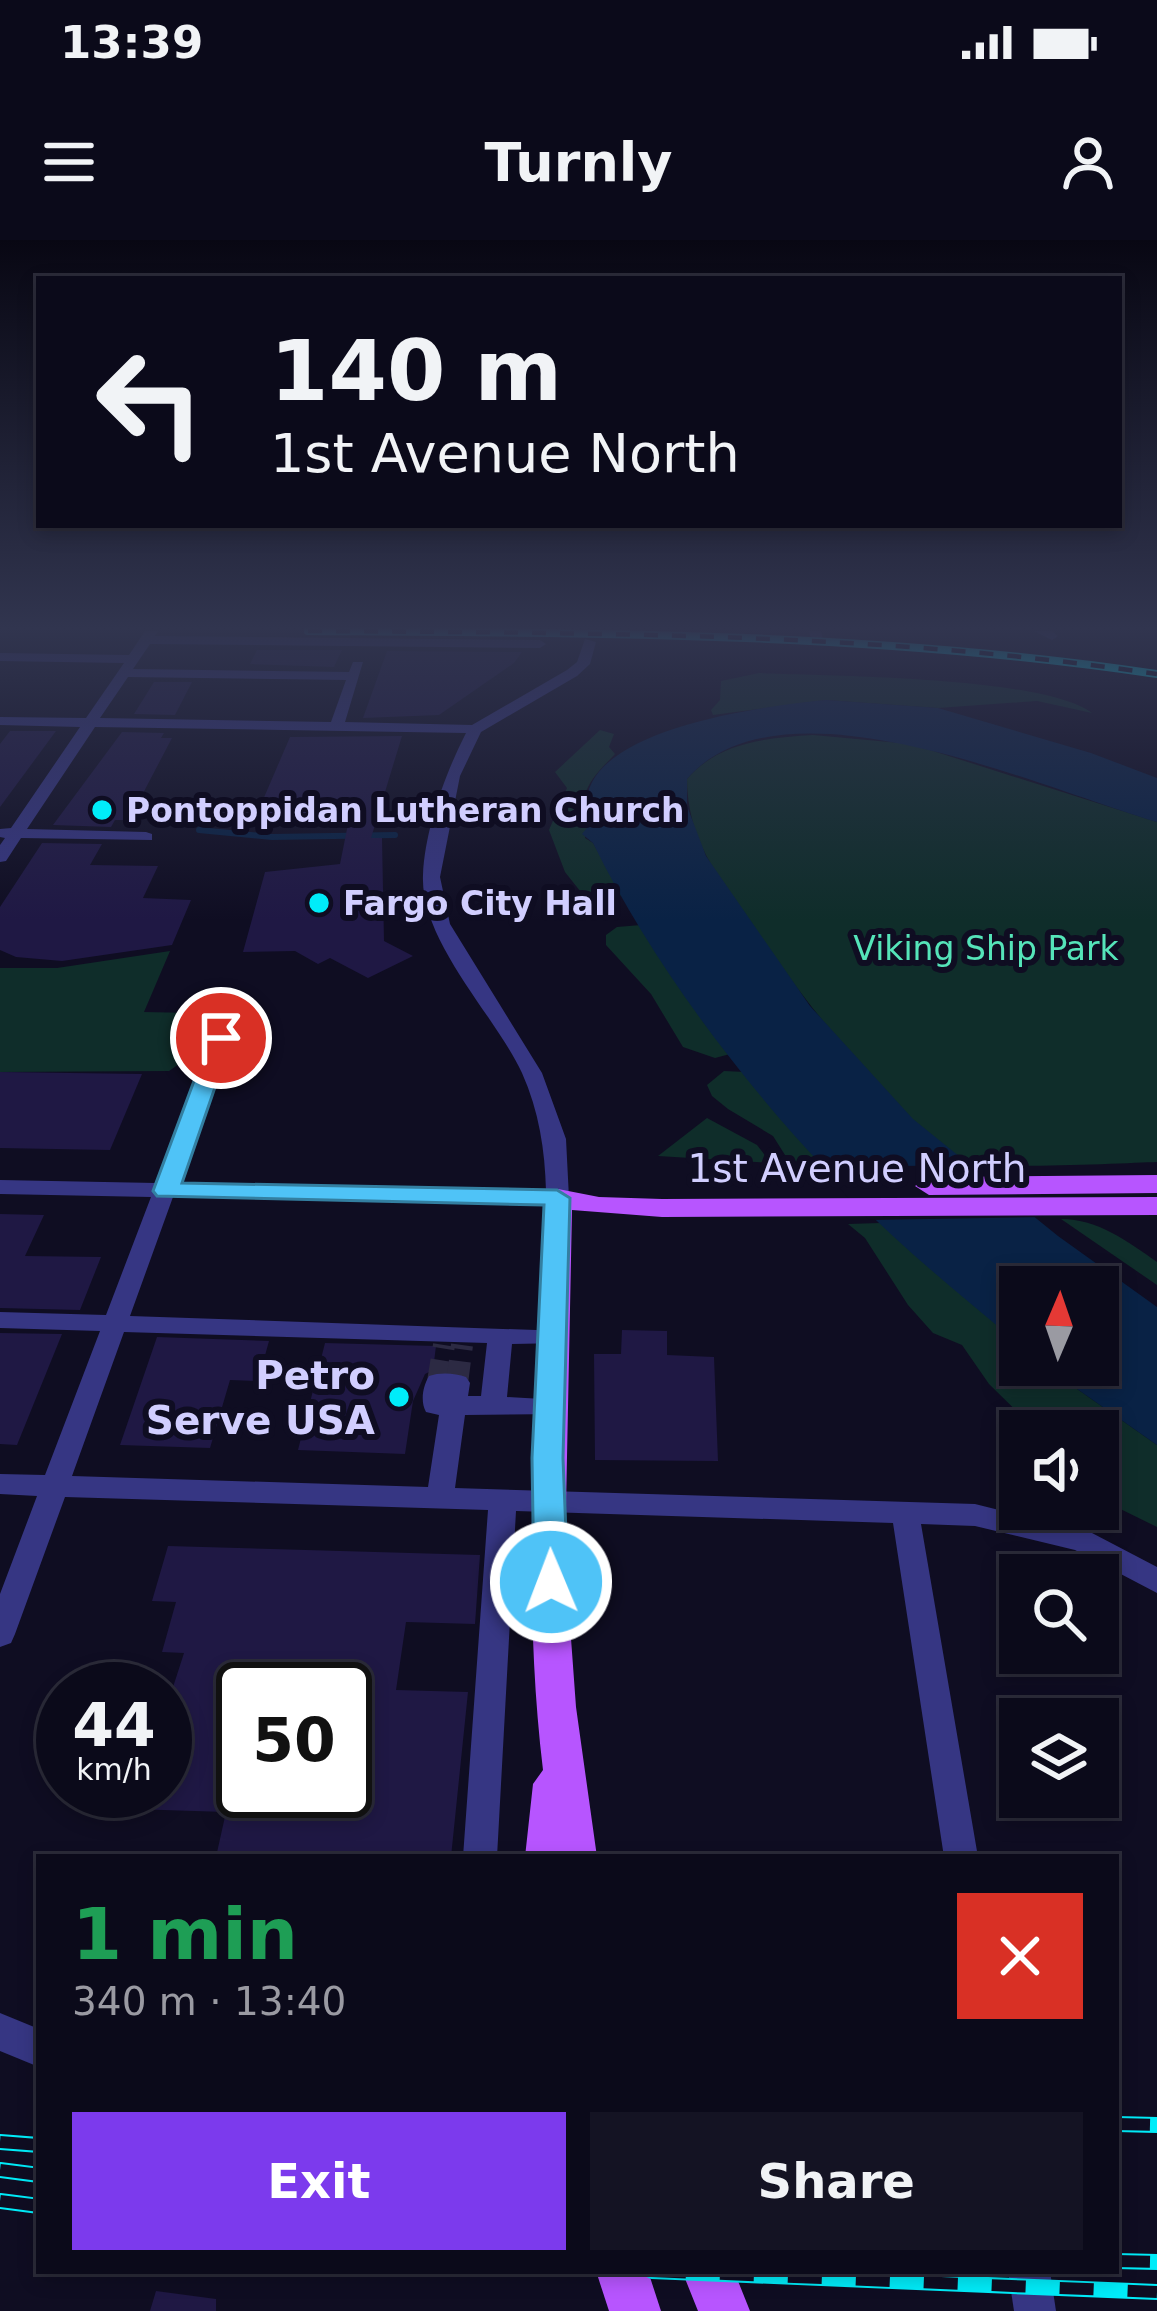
<!DOCTYPE html>
<meta charset="utf-8">
<style>
body{margin:0;font-family:"DejaVu Sans",sans-serif;background:#141323;color:#f1f3f6;height:100vh;display:flex;flex-direction:column;font-size:45px;white-space:nowrap}
*{box-sizing:border-box;margin:0}
p{font-size:39px;color:#9a9aa2}
.icon{flex:none;width:66px;height:66px;fill:none;stroke:currentColor;stroke-width:2;stroke-linecap:round;stroke-linejoin:round}
.map{position:relative;flex:1;overflow:hidden}
.side{position:absolute;left:36px;top:1614px;width:1083px;height:420px;display:flex;flex-direction:column;background:#0b0a1a;border-radius:0px;box-shadow:0 6px 18px #0003,0 0 0 3px #2b2b39}
.side>*{flex:none}
.banner{position:absolute;left:36px;top:36px;width:1086px;height:252px;border-radius:0px;box-shadow:0 6px 18px #0003,0 0 0 3px #2b2b39;background:#0b0a1a;color:#f1f3f6;overflow:hidden}
.needle{width:78px;rotate:2deg}
.controls{position:absolute;left:999px;top:1026px;display:grid;gap:24px}
.controls a{display:grid;place-items:center;width:120px;height:120px;border-radius:0px;background:#0b0a1a;box-shadow:0 6px 18px #0003,0 0 0 3px #2b2b39;font-size:60px}
.speed{position:absolute;left:36px;top:1422px;display:flex;gap:24px;font-size:60px;font-weight:700;text-align:center}
.speed>*{display:grid;place-content:center;width:156px;height:156px;border-radius:50%;background:#0b0a1a;box-shadow:0 6px 18px #0003,0 0 0 3px #2b2b39;line-height:1}
.speed small{font-size:30px;font-weight:400}
.speed .limit{border:6px solid #111;border-radius:18px;background:#fff;color:#111}
.pin{position:absolute;display:grid;place-items:center;width:102px;height:102px;color:#fff;margin:-51px;border:6px solid #fff;border-radius:50%;box-shadow:0 3px 12px #0007}
.me{position:absolute;width:132px;margin:-66px;rotate:359deg;stroke-linejoin:round;filter:drop-shadow(0 0 9px #0008)}
.turn{display:flex;align-items:center;gap:42px;height:252px;padding:0 36px;font-size:54px}
.turn .icon{width:156px;height:156px;stroke-width:2.5}
.turn b{display:block;font-size:84px;line-height:102px}
.round{display:grid;place-items:center;flex:none;width:126px;height:126px;border-radius:0px;background:#141323}
.headline{display:flex;align-items:center;justify-content:space-between;height:204px;padding:0 36px}
h1{font-size:72px;font-weight:800;line-height:90px;color:#1e9e55}
.action{display:flex;gap:24px;margin-top:auto;padding:24px 36px}
.action a{flex:1;height:138px;border-radius:0px;background:#7c3aed;color:#fff;font-size:48px;font-weight:800;line-height:138px;text-align:center}
.action a+a{background:#141323;color:#f1f3f6}
.status{display:flex;justify-content:space-between;align-items:center;height:84px;padding:0 60px;background:#0b0a1a;direction:ltr}
.status svg{height:33px;fill:currentColor}
header{display:flex;justify-content:space-between;align-items:center;height:156px;padding:0 36px;background:#0b0a1a;font-size:54px;font-weight:800}
.map>svg:first-child{display:block}
.green{fill:#0f2d2a}
.water{fill:#092245}
.pier{fill:#0f0d22}
.lines{fill:none;stroke-linecap:round;stroke-linejoin:round}
.stream{stroke:#092245;stroke-width:6}
.building{fill:#1f1844;fill-rule:evenodd}
.minor-tunnel{stroke:#2c2a43;stroke-width:22;stroke-dasharray:22 12;stroke-linecap:butt}
.minor{fill:#363683;fill-rule:evenodd}
.major{fill:#b755ff;fill-rule:evenodd}
.rail-far1-casing{stroke:#00ecf9;stroke-width:8}
.rail-casing{stroke:#00ecf9;stroke-width:16}
.rail-far1{stroke:#0f0d22;stroke-width:4.5;stroke-dasharray:14;stroke-linecap:butt}
.rail{stroke:#0f0d22;stroke-width:12;stroke-dasharray:34;stroke-linecap:butt}
.route{fill:#4fc3f7;stroke:#337fa1;stroke-width:3}
.poi-dot{fill:#00ecf9;stroke:#0f0d22;stroke-width:4.5}
.labels{text-anchor:middle;stroke-width:12;stroke-linejoin:round;paint-order:stroke}
.far-poi-label{font-size:33px;font-weight:bold;fill:#d1ceff;stroke:#0f0d22;text-anchor:start}
.far-park-label{font-size:33px;fill:#55e4b9;stroke:#0f0d22}
.street-label{font-size:39px;fill:#d1ceff;stroke:#0f0d22}
.poi-label{font-size:39px;font-weight:bold;fill:#d1ceff;stroke:#0f0d22;text-anchor:end}
</style>
<div class="status"><b>13:39</b><svg viewBox="0 0 49 12"><path d="M0 12V9h3v3zM5 12V6h3v6zM10 12V3h3v9zM15 12V0h3v12zM26 1h20v11H26zM47 4h2v5h-2z"/></svg></div>
<header><svg class="icon" aria-label="menu" viewBox="0 0 24 24"><path d="M4 6h16M4 12h16M4 18h16"/></svg>Turnly<svg class="icon" aria-label="person" viewBox="0 0 24 24"><circle cx="12" cy="8" r="4"/><path d="M4 21q1-7 8-7t8 7"/></svg></header>
<div class="map">
<svg width="1157" height="2071" viewBox="0 0 1157 2071">
<rect width="100%" height="100%" fill="#0f0d22"/>
<g class="green">
<path d="M 759,433 C 828,436 1043,436 1092,473 L 1037,461 L 938,468 L 826,460 L 713,475 L 711,470 L 720,460 L 721,441 Z"/>
<path d="M 600,490 L 614,494 L 609,507 L 615,514 C 601,529 582,545 584,568 C 586,582 590,584 585,598 L 593,603 L 623,655 L 588,661 L 565,632 L 549,590 L 567,548 L 555,532 Z"/>
<path d="M 813,495 L 911,504 L 1157,582 L 1157,922 C 1128,923 982,930 966,922 C 896,889 747,688 707,617 C 694,593 687,566 687,539 C 719,502 766,498 813,495 Z"/>
<polygon points="641,685 704,783 730,814 715,818 683,807 651,754 606,705 606,695 617,687"/>
<polygon points="170,711 144,772 194,773 199,786 182,822 169,831 0,832 0,728 57,728"/>
<polygon points="724,831 745,832 828,927 792,926 773,896 728,869 712,856 707,845"/>
<polygon points="707,878 757,905 771,923 658,916"/>
<path d="M 1061,979 C 1098,979 1127,1001 1157,1022 L 1157,1045 Z"/>
<polygon points="880,983 1020,1105 1020,1125 1043,1125 1157,1205 1157,1287 1098,1258 1098,1191 1037,1191 989,1144 962,1105 933,1093 908,1065 865,998 848,984"/>
</g>
<path class="water" d="M 826,460 L 938,468 L 1091,513 L 1157,538 L 1157,582 C 1043,549 782,429 687,539 L 687,566 L 706,616 L 810,766 L 913,879 L 1058,996 L 1157,1067 L 1157,1205 L 1043,1125 L 1098,1125 L 1098,1047 L 1020,1047 L 1020,1105 C 978,1069 935,1035 894,997 C 779,891 662,744 593,603 L 582,594 L 590,584 C 557,490 766,466 826,460 Z"/>
<polygon class="pier" points="980,925 1044,977 869,980 820,927"/>
<g class="lines">
<polyline class="stream" points="199,590 272,597 395,595"/>
</g>
<g class="building">
<polygon points="257,410 342,410 334,427 250,424"/>
<polygon points="387,411 522,412 514,423 439,475 363,478"/>
<polygon points="154,442 192,442 175,475 134,474"/>
<polygon points="10,491 56,491 0,567 0,504"/>
<polygon points="122,492 164,493 161,498 172,498 129,580 115,580 111,587 53,585"/>
<polygon points="402,496 371,598 382,598 384,701 413,716 368,738 330,718 318,724 295,711 243,712 265,632 340,624 348,584 253,583 290,497"/>
<polygon points="42,603 102,604 90,625 158,626 143,658 191,660 172,705 62,721 16,717 0,710 0,667"/>
<polygon points="0,832 142,834 110,910 0,908"/>
<polygon points="0,974 44,975 25,1016 101,1017 80,1070 0,1068"/>
<polygon points="622,1090 667,1091 667,1115 714,1117 718,1221 595,1220 594,1114 621,1114"/>
<polygon points="0,1093 62,1094 17,1205 0,1204"/>
<polygon points="157,1097 269,1101 258,1141 230,1140 210,1208 120,1205"/>
<polygon points="325,1103 436,1106 433,1130 425,1134 413,1161 405,1214 298,1210"/>
<path d="M 168,1306 L 480,1315 L 475,1384 L 406,1382 L 396,1450 L 468,1452 L 451,1617 L 216,1617 L 226,1572 L 100,1568 L 101,1551 L 165,1551 L 165,1472 L 184,1413 L 162,1412 L 176,1362 L 152,1361 ZM 243,1449 L 345,1449 L 345,1551 L 243,1551 Z"/>
<polygon points="156,2051 216,2059 216,2071 150,2071"/>
</g>
<g class="lines">
<g class="minor-tunnel">
<polyline points="438,1142 444,1105"/>
<polyline points="457,1143 462,1105"/>
</g>
<g class="minor">
<path d="M 145,391 L 158,391 L 155,396 L 540,400 L 546,404 L 540,408 L 150,404 L 133,429 L 349,432 L 353,422 L 363,422 L 345,482 L 472,485 L 567,430 L 577,422 L 585,399 L 596,402 L 590,424 L 577,436 L 481,492 L 460,536 L 440,637 L 450,684 L 542,833 L 566,899 L 569,958 L 566,963 L 173,957 L 130,1076 L 564,1091 L 568,1097 L 564,1103 L 512,1104 L 507,1157 L 560,1160 L 564,1167 L 560,1174 L 465,1175 L 455,1248 L 975,1264 L 1092,1293 L 1157,1327 L 1157,1353 L 1075,1310 L 975,1286 L 921,1284 L 978,1617 L 944,1617 L 893,1283 L 516,1271 L 497,1617 L 463,1617 L 488,1270 L 65,1257 L 15,1394 L 11,1403 L 0,1407 L 0,1354 L 37,1256 L 0,1254 L 0,1234 L 45,1235 L 100,1091 L 0,1088 L 0,1072 L 106,1075 L 151,957 L 0,954 L 0,940 L 156,943 L 211,798 L 221,792 L 231,798 L 178,944 L 546,951 C 545,910 539,871 522,833 C 495,775 420,701 423,635 C 425,589 445,534 466,493 L 95,487 L 27,589 L 146,592 L 152,594 L 152,600 L 21,598 L 6,621 L 0,622 L 0,605 L 5,598 L 0,597 L 0,589 L 11,588 L 80,487 L 0,485 L 0,477 L 86,478 L 124,423 L 0,421 L 0,413 L 129,415 ZM 128,437 L 346,440 L 331,482 L 100,478 ZM 124,1092 L 487,1103 L 481,1156 L 468,1156 L 470,1143 L 466,1137 C 455,1133 440,1132 429,1136 C 423,1146 420,1161 426,1172 L 439,1175 L 428,1247 L 72,1236 Z"/>
<polygon points="809,391 821,391 823,399 812,402"/>
<polygon points="1034,391 1052,391 1058,396 1052,400"/>
<polygon points="0,1773 39,1789 39,1827 0,1811"/>
<polygon points="1008,2031 1050,2031 1056,2071 1014,2071"/>
</g>
<g class="major">
<polygon points="1157,935 1157,953 929,955 915,946 929,937"/>
<path d="M 558,949 L 599,957 L 662,959 L 1157,957 L 1157,975 L 662,977 L 572,970 L 565,1316 L 576,1467 L 597,1617 L 525,1617 L 533,1544 L 543,1530 C 520,1338 538,1150 544,958 Z"/>
<polygon points="596,2031 648,2031 661,2071 609,2071"/>
<polygon points="682,2031 734,2031 750,2071 698,2071"/>
</g>
<defs>
<path id="rail-far1" d="M 308,391 C 592,393 875,392 1157,434"/>
<g id="rail">
<polyline points="1116,1884 1157,1885"/>
<polyline points="0,1902 39,1905"/>
<polyline points="0,1930 39,1935"/>
<polyline points="0,1961 39,1966"/>
<polyline points="1116,2021 1157,2022"/>
<polyline points="652,2031 1157,2052"/>
</g>
</defs>
<use href="#rail-far1" class="rail-far1-casing"/>
<use href="#rail" class="rail-casing"/>
<use href="#rail-far1" class="rail-far1"/>
<use href="#rail" class="rail"/>
</g>
<linearGradient id="sky" x2="0" y2="1"><stop stop-color="#080713"/><stop offset="0.57" stop-color="#31354f"/><stop offset="1" stop-color="#31354f" stop-opacity="0"/></linearGradient>
<rect width="1157" height="681" fill="url(#sky)"/>
<polygon class="route" points="221,792 232,798 182,943 557,950 570,958 563,1218 568,1342 563,1352 551,1356 539,1352 534,1342 532,1218 544,965 157,956 153,951 210,798"/>
<g class="poi-dot">
<circle cx="102" cy="570" r="12"/>
<circle cx="319" cy="663" r="12"/>
<circle cx="399" cy="1157" r="12"/>
</g>
<g class="labels">
<g class="far-poi-label">
<text x="126" y="582">Pontoppidan Lutheran Church</text>
<text x="343" y="675">Fargo City Hall</text>
</g>
<g class="far-park-label">
<text x="986" y="720">Viking Ship Park</text>
</g>
<g class="street-label">
<text x="857" y="942">1st Avenue North</text>
</g>
<g class="poi-label">
<text x="375" y="1149">Petro<tspan x="375" dy="45">Serve USA</tspan></text>
</g>
</g>
</svg>
<div class="controls">
<a><svg class="needle" viewBox="-14 -14 28 28"><path d="M0-13l5 13h-10z" fill="#e53935"/><path d="M0 13l5-13h-10z" fill="#9a9aa2"/></svg></a>
<a><svg class="icon" aria-label="sound" viewBox="0 0 24 24"><path d="M4 9h4l5-4v14l-5-4H4zM17 9q2 3 0 6"/></svg></a>
<a><svg class="icon" aria-label="search" viewBox="0 0 24 24"><circle cx="10" cy="10" r="6"/><path d="M15 15l6 6"/></svg></a>
<a><svg class="icon" aria-label="layers" viewBox="0 0 24 24"><path d="M12 4l9 5-9 5-9-5zM3 14l9 5 9-5"/></svg></a>
</div>
<div class="speed"><div>44<small>km/h</small></div><div class="limit">50</div></div>
<div class="pin" style="left:221px;top:798px;background:#d93025"><svg class="icon" aria-label="arrive" viewBox="0 0 24 24"><path d="M6 21V4h12l-3 4 3 4H6"/></svg></div>
<svg class="me" style="left:551px;top:1342px" viewBox="-20 -20 40 40"><circle r="17" fill="#4fc3f7" stroke="#fff" stroke-width="3"/><path d="M0-11L8 9 0 5-8 9z" fill="#fff"/></svg>
<div class="banner">
<div class="turn"><svg class="icon" aria-label="left" viewBox="0 0 24 24"><path d="M17 20v-9H6M10 6l-5 5 5 5"/></svg><div><b>140 m</b>1st Avenue North</div></div>
</div>
<section class="side">
<div class="headline"><div><h1>1 min</h1><p>340 m · 13:40</p></div><a class="round" style="background:#d93025;color:#fff"><svg class="icon" aria-label="close" viewBox="0 0 24 24"><path d="M6 6l12 12M18 6L6 18"/></svg></a></div>
<div class="action"><a>Exit</a><a>Share</a></div>
</section>
</div>
